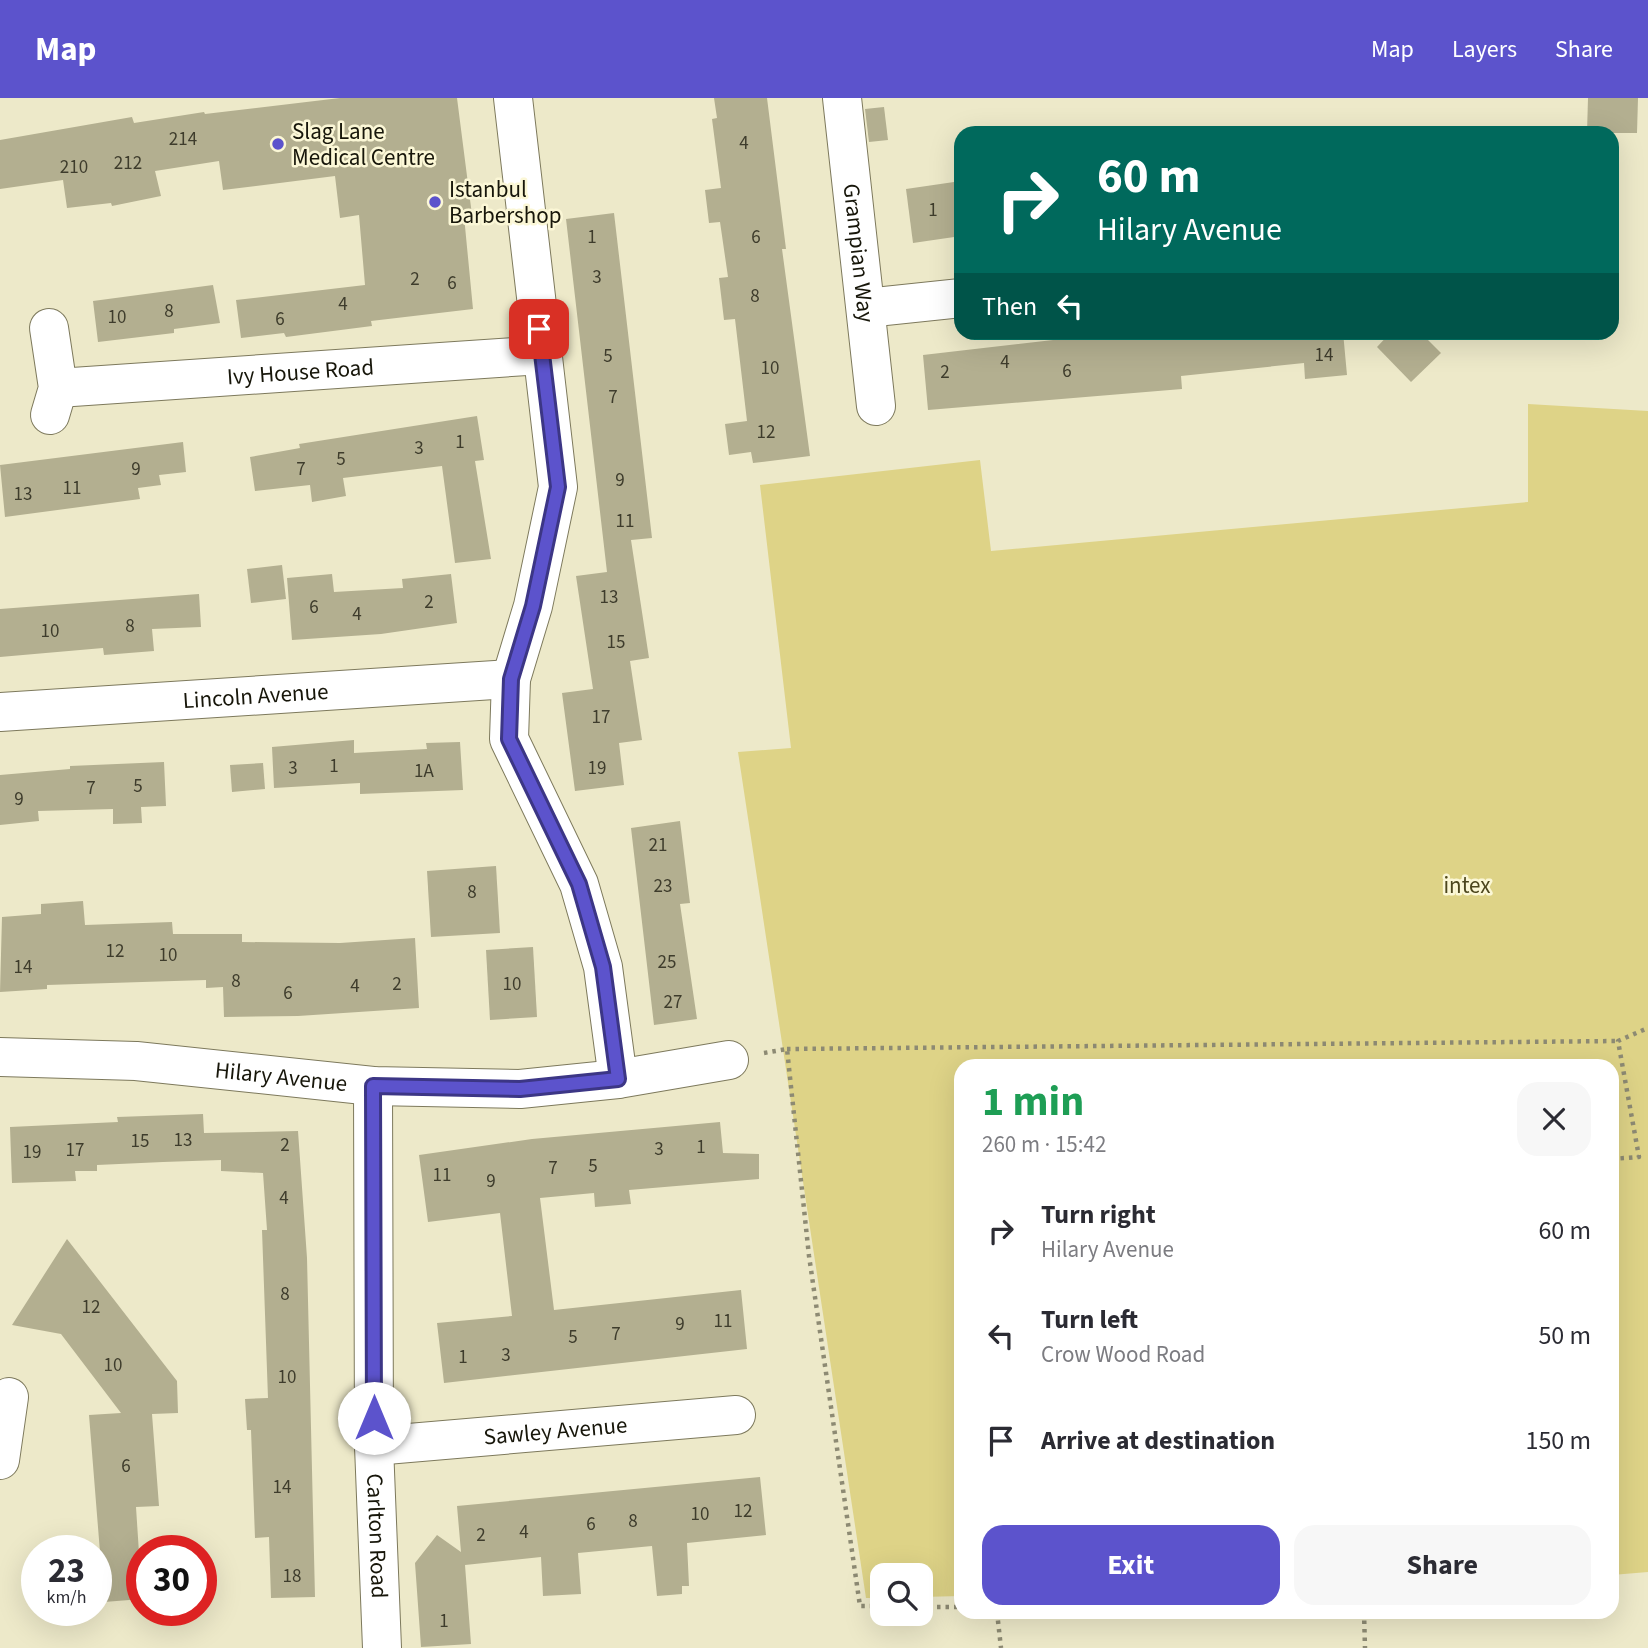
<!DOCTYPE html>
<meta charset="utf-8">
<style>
body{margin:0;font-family:"Source Sans 3",sans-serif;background:#f7f7f7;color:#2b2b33;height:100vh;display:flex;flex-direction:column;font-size:26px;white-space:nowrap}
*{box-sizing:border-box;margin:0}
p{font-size:23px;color:#7c7c81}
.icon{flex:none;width:38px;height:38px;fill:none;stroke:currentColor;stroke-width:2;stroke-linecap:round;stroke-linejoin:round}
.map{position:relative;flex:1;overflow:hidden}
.drawer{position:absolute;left:954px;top:961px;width:665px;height:560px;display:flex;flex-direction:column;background:#fff;border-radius:21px;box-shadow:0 7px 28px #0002}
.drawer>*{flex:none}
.hud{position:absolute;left:954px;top:28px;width:665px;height:214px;border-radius:21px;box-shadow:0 7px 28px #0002;background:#00695c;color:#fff;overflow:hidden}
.buttons{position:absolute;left:870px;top:1465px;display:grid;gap:14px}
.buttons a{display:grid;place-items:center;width:63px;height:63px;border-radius:14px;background:#fff;box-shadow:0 7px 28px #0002;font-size:35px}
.speed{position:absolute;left:21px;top:1437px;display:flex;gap:14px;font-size:35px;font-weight:700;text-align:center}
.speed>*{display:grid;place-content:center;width:91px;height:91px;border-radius:50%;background:#fff;box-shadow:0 7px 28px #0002;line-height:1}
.speed small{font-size:18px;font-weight:400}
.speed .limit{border:10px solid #d22;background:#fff;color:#111}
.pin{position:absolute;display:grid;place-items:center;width:60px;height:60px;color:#fff;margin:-30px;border-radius:14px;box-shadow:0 4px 10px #0006}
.me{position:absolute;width:77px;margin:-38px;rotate:0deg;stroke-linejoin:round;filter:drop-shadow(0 0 5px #0008)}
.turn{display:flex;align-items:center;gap:24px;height:147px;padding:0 28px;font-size:32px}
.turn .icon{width:91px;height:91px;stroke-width:2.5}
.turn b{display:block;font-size:49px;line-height:60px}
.then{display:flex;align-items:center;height:66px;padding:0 28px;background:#0003;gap:14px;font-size:26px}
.round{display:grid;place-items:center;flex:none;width:74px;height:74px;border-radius:21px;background:#f7f7f7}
.overview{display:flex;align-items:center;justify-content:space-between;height:119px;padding:0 28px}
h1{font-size:42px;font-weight:700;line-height:52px;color:#1e9e55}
.button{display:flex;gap:14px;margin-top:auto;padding:14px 28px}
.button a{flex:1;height:80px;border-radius:21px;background:#5c53cc;color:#fff;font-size:28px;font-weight:700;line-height:80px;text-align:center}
.button a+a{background:#f7f7f7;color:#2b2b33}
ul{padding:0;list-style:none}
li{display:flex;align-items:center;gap:21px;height:105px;padding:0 28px}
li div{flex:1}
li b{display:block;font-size:26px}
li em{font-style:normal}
header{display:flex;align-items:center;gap:42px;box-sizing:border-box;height:98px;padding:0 35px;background:#5c53cc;color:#fff}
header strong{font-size:33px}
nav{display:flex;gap:38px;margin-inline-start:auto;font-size:24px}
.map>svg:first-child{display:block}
.green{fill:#ded387}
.building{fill:#b3af90}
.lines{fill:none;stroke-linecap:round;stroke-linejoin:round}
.minor-casing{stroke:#7d795c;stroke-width:40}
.path{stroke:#8d8a73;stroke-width:4.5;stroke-dasharray:3.5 5;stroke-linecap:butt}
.minor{stroke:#fff;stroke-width:38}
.route-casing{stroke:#3c3685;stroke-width:18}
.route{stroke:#5c53cc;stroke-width:12}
.poi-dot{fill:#5c53cc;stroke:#fbf7d6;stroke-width:2.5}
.labels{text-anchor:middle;stroke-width:5;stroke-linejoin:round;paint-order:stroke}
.number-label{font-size:19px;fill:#3e3c2c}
.poi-label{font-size:23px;fill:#17160a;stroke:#fbf7d6;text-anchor:start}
.street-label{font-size:23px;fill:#17160a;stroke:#fbf7d6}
.park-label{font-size:23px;fill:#4c461d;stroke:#fbf7d6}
</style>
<header>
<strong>Map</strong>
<nav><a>Map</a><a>Layers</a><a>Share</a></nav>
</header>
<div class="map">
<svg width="1648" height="1550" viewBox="0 0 1648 1550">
<rect width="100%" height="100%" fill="#ede9c9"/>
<polygon class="green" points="1528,306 1648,313 1648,1474 1612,1477 1612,968 961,968 961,1498 921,1499 920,1477 882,1477 882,1500 866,1500 738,654 791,650 760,387 980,362 991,453 1528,404"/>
<g class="building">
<polygon points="340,0 457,0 472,117 464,118 473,211 371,223 372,228 286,239 284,235 241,240 236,202 365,187 359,117 340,120 335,78 223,92 219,63 155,73 161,98 112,108 111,105 67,110 63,82 0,91 0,42 132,19 134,25 204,14 205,16"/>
<polygon points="714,0 767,0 786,151 782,151 810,358 753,365 751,354 729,357 725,326 747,323 735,221 724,222 719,180 728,179 720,124 709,125 705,92 721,90 712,21 717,20"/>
<polygon points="1588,0 1638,0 1637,35 1587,35"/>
<polygon points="884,9 888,42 869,44 865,11"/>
<polygon points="954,84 961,138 913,145 906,91"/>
<polygon points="614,115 652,440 631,442 649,560 630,563 642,642 619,645 624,687 575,693 562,595 593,591 576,478 607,474 566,121"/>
<polygon points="213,187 220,225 174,231 174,235 98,244 93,203"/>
<polygon points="1103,234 1343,234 1347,277 1305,281 1304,265 1181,278 1182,291 928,312 923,257 1053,242 1052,238"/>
<polygon points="1391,234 1420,234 1441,255 1411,284 1377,249"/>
<polygon points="477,318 484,362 475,363 491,461 455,465 442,368 343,380 346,398 312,404 310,387 255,393 250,359 300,350 299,346"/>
<polygon points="183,344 186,374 159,377 161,387 138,390 140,401 5,419 0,367"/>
<polygon points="282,467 286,501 251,505 247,471"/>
<polygon points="332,476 334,494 403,490 402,481 451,476 457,525 381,536 292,542 287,480"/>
<polygon points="199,496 201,529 152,531 154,553 104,557 103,550 0,559 0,511"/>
<polygon points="354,642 354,655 427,651 426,645 460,644 463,692 360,696 360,685 274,690 272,649"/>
<polygon points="164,664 166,708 141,709 142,725 113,726 113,711 38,713 39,723 0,727 0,677 70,671 70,668"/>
<polygon points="263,665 265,691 232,694 230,667"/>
<polygon points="680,723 690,805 680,806 697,921 654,927 631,730"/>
<polygon points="496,768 500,835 431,839 427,773"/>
<polygon points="83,803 85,827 172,824 173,836 242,836 242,844 340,845 415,840 419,910 298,918 224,919 223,889 206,890 206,882 47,887 47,891 0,894 2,819 41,816 41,806"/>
<polygon points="533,849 537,919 490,922 486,852"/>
<polygon points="203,1016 204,1035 298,1033 307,1160 315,1499 271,1500 269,1439 255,1440 251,1332 247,1332 245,1301 268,1300 262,1132 267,1132 263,1075 221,1073 221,1062 163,1064 97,1067 97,1073 75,1073 76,1083 12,1085 10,1029 118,1024 117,1019"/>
<polygon points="720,1024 723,1055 759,1056 759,1081 629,1092 631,1106 595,1109 594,1095 540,1100 554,1212 741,1192 747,1251 444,1285 437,1225 512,1218 500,1115 428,1124 419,1057 532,1041"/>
<polygon points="67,1141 177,1283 178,1315 152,1316 159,1408 136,1409 142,1501 104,1504 89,1317 121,1315 61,1236 12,1227"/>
<polygon points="760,1379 766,1437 687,1445 689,1488 682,1488 682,1496 657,1498 652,1448 578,1455 581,1496 543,1498 541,1459 465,1467 471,1546 421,1549 415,1465 437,1437 461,1454 457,1408"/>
</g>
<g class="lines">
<defs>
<g id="minor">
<polyline points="513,0 558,389 533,508 511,581 509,641 579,786 603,869 618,981"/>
<path id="s1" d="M 842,0 L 876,308"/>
<polyline points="866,210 961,200"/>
<polyline points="49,230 58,290 50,317"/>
<path id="s2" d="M 58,290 L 542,257"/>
<path id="s3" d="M 0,614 L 511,581"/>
<path id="s4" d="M 0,959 L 136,963 L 373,988 L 520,991 L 618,981 L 729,962"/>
<path id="s5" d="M 373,988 L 374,1348 L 382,1550"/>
<path id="s6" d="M 374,1348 L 736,1317"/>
<polyline points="0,1362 9,1299"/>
</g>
</defs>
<use href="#minor" class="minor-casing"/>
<g class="path">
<polyline points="787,951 1618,943"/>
<polyline points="764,955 787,951 809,1158 860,1508 882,1508"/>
<polyline points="1612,1061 1639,1059 1618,943 1648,930"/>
<polyline points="920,1509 961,1509"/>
<polyline points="997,1514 1001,1550"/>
<polyline points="1364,1514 1365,1550"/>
</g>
<use href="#minor" class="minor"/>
</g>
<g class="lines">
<defs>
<polyline id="route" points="374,1320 373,988 520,991 618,981 603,869 579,786 509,641 511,581 533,508 558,389 539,231"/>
</defs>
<use href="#route" class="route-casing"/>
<use href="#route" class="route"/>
</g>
<g class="poi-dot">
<circle cx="278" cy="46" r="7"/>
<circle cx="435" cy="104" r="7"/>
</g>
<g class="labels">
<g class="number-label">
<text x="183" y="47">214</text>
<text x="744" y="51">4</text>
<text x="128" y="71">212</text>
<text x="74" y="75">210</text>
<text x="933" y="118">1</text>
<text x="592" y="145">1</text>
<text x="756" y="145">6</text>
<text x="597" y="185">3</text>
<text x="415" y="187">2</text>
<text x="452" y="191">6</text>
<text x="755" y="204">8</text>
<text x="343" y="212">4</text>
<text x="169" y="219">8</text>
<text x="117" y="225">10</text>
<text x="280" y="227">6</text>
<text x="1324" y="263">14</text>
<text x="608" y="264">5</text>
<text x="1005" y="270">4</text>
<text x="770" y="276">10</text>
<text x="1067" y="279">6</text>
<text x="945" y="280">2</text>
<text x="613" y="305">7</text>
<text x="766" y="340">12</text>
<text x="460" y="350">1</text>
<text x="419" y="356">3</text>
<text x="341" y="367">5</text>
<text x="136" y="377">9</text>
<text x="301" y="377">7</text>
<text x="620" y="388">9</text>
<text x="72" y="396">11</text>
<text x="23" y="402">13</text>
<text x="625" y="429">11</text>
<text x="609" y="505">13</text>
<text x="429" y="510">2</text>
<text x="314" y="515">6</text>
<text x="357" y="522">4</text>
<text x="130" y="534">8</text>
<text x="50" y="539">10</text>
<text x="616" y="550">15</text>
<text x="601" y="625">17</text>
<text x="334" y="674">1</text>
<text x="293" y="676">3</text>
<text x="597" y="676">19</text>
<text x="424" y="679">1A</text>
<text x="138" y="694">5</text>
<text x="91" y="696">7</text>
<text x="19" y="707">9</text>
<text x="658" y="753">21</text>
<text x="663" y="794">23</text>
<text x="472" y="800">8</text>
<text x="115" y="859">12</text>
<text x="168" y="863">10</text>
<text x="667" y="870">25</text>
<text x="23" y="875">14</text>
<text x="236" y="889">8</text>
<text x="397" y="892">2</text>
<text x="512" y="892">10</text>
<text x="355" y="894">4</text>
<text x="288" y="901">6</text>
<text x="673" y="910">27</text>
<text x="183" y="1048">13</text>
<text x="140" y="1049">15</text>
<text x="285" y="1053">2</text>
<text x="701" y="1055">1</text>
<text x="659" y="1057">3</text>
<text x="75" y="1058">17</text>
<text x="32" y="1060">19</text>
<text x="593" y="1074">5</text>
<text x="553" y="1076">7</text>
<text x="442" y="1083">11</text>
<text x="491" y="1089">9</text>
<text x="284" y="1106">4</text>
<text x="285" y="1202">8</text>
<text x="91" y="1215">12</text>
<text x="723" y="1229">11</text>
<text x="680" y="1232">9</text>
<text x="616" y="1242">7</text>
<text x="573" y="1245">5</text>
<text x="506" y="1263">3</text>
<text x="463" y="1265">1</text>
<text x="113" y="1273">10</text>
<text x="287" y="1285">10</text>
<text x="126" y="1374">6</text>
<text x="282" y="1395">14</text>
<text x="743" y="1419">12</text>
<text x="700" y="1422">10</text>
<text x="633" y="1429">8</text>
<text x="591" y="1432">6</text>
<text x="524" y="1440">4</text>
<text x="481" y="1443">2</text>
<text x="292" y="1484">18</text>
<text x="444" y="1529">1</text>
</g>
<g class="poi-label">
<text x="292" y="41">Slag Lane<tspan x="292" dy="26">Medical Centre</tspan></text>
<text x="449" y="99">Istanbul<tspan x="449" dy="26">Barbershop</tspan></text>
</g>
<g class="street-label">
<text dy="8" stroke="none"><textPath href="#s1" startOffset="156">Grampian Way</textPath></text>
<text dy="8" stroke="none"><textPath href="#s2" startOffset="243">Ivy House Road</textPath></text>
<text dy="8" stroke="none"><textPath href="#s3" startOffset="256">Lincoln Avenue</textPath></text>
<text dy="8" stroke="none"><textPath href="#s4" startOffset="282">Hilary Avenue</textPath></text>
<text dy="8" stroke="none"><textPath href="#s6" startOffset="182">Sawley Avenue</textPath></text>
<text dy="8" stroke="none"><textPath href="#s5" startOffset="450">Carlton Road</textPath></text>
</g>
<g class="park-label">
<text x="1467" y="795">intex</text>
</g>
</g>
</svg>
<div class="buttons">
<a><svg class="icon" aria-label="search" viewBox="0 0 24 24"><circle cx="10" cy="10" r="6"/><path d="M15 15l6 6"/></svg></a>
</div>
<div class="speed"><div>23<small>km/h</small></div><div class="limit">30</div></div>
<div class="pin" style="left:539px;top:231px;background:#d93025"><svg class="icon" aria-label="arrive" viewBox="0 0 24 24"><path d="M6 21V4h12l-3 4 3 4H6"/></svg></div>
<svg class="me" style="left:374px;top:1320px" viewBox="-20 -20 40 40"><circle r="19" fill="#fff"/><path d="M0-13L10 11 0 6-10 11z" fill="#5c53cc"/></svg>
<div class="hud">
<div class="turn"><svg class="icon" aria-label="right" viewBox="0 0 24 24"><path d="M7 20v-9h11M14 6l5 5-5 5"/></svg><div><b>60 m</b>Hilary Avenue</div></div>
<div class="then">Then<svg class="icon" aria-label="left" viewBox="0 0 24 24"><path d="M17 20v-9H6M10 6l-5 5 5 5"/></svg></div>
</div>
<section class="drawer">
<div class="overview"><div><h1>1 min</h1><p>260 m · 15:42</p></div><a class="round"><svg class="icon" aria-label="close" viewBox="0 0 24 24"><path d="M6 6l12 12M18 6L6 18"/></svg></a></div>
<ul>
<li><svg class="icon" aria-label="right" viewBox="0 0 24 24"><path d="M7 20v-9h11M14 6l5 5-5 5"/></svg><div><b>Turn right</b><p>Hilary Avenue</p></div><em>60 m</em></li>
<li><svg class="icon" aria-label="left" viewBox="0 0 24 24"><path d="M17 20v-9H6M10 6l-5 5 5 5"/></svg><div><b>Turn left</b><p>Crow Wood Road</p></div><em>50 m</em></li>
<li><svg class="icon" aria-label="arrive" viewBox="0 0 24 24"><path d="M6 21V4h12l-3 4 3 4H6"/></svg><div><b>Arrive at destination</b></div><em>150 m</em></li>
</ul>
<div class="button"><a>Exit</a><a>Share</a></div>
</section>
</div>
